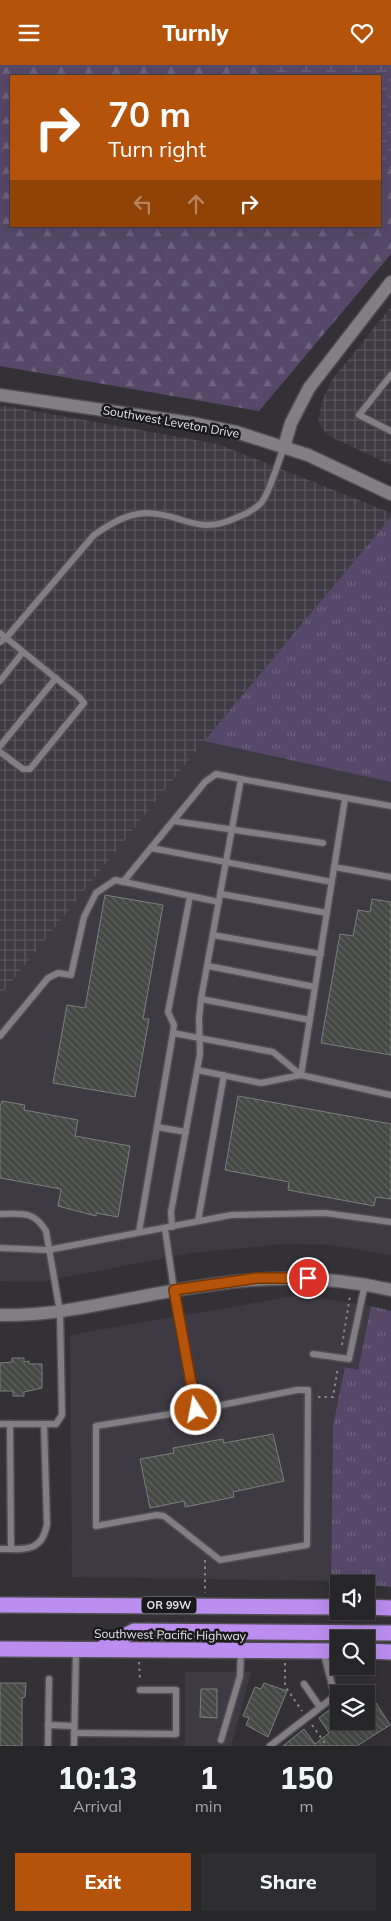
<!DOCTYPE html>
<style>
body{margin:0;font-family:Mulish,sans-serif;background:#2e2d30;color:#f1f3f6;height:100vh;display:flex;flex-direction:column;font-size:19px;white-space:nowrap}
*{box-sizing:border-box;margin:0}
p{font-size:16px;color:#a4a5a8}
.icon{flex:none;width:28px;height:28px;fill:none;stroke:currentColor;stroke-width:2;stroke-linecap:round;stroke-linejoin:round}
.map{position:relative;height:1681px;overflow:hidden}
.panel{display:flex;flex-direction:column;background:#262528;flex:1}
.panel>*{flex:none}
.hud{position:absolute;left:10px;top:10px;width:371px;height:152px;border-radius:0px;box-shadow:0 5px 20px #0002,0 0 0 1px #424245;background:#b45309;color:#fff;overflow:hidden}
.controls{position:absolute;left:330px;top:1510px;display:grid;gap:10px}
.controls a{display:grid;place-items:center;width:45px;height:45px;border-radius:0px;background:#262528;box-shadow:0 5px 20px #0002,0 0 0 1px #424245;font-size:25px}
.pin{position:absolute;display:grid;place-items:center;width:42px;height:42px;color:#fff;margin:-21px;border:2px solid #fff;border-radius:50%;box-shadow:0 1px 5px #0007}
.me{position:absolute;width:55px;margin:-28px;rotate:349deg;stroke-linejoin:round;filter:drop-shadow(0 0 4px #0008)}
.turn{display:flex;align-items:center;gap:18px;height:105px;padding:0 15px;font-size:22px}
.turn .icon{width:65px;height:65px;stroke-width:2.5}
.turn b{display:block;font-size:35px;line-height:42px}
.lanes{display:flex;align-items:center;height:48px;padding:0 15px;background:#0003;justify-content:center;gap:25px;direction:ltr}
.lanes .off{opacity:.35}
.eta{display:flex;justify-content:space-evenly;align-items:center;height:85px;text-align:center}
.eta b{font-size:30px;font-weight:800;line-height:35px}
.button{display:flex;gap:10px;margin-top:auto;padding:10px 15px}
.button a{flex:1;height:58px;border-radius:0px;background:#b45309;color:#fff;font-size:20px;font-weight:800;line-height:58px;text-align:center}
.button a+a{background:#2e2d30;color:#f1f3f6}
header{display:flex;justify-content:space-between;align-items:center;height:65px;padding:0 15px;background:#b45309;color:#fff;font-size:22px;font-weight:800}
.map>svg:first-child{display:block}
.built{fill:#3e3a44}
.industrial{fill:url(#industrial-grid)}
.grass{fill:url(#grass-tufts)}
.forest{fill:url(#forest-firs)}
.wetland{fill:url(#wetland-marsh)}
.building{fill:url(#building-back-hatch);stroke:#7b7f7a}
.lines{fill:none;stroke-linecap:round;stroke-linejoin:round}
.lane-casing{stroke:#4f4e51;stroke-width:9}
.secondary-casing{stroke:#4f4e51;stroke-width:15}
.highway-casing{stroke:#4f4e51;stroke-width:18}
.path{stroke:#87868a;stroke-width:2;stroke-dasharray:2.5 4;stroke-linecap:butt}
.lane{stroke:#817f84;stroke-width:6}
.secondary{stroke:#817f84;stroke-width:12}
.highway{stroke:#ba8dee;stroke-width:15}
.route-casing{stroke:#753606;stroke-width:12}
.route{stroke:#b45309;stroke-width:9}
.labels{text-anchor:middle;stroke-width:5;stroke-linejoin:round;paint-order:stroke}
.shield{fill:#1a1a1c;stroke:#a7a7a9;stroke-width:1}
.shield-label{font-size:11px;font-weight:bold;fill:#e4e3e6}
.street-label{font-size:12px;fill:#e4e3e6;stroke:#1a1a1c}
</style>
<header><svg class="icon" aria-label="menu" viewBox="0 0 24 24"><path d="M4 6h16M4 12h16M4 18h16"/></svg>Turnly<svg class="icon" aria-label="heart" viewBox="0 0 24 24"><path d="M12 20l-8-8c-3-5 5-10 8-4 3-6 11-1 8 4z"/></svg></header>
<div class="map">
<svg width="391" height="1681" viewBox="0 0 391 1681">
<defs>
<pattern id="industrial-grid" width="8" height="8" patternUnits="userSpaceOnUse" patternTransform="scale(1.25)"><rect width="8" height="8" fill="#3e3a44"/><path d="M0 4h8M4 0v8" fill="none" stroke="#5a565f"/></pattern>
<pattern id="grass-tufts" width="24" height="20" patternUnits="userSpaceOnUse" patternTransform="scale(1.25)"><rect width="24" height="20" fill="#574869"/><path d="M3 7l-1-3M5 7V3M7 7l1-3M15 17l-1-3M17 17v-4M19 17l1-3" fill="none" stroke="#6f627e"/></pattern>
<pattern id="forest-firs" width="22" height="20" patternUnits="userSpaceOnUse" patternTransform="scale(1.25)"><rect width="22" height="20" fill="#574869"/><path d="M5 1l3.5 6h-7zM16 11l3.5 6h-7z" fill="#6f627e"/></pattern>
<pattern id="wetland-marsh" width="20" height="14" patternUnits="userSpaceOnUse" patternTransform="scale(1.25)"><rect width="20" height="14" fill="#574869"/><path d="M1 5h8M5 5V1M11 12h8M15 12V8" fill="none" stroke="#6f627e"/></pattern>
<pattern id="building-back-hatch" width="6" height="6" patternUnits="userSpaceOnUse" patternTransform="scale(1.25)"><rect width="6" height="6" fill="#454844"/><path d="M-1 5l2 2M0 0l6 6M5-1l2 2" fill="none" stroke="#60625f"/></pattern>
</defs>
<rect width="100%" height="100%" fill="#333136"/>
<g class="built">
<polygon points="204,676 391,717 391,1190 333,1180 283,1179 191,1188 40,1217 0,1216 0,931"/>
<polygon points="300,1230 371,1241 358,1305 346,1302 333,1361 331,1516 72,1512 70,1270"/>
<polygon points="185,1607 251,1607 231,1681 185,1681"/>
</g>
<g class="industrial">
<polygon points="391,242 391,400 329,371 322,363 318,354 323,334 332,315"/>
<polygon points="0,340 218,379 391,448 391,452 204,676 0,931"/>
</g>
<g class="grass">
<polygon points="391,452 391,717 204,676"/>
<polygon points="371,1241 391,1246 391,1522 331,1516 333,1361 345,1302 358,1305"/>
</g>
<polygon class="forest" points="0,0 260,0 274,11 11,11 11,161 380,161 380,96 391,104 391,189 259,346 0,301"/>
<polygon class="wetland" points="260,0 391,0 391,104 380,96 380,11 274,11"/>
<g class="building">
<polygon points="105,830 163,840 143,954 149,954 135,1032 53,1018 67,940 85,943"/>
<polygon points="372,834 391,837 391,990 321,978 340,869 353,871 358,845 370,847"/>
<polygon points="238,1031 391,1059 391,1134 376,1132 374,1141 288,1125 289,1117 225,1105"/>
<polygon points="2,1036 25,1040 24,1045 78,1055 75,1071 130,1081 118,1152 96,1148 96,1151 58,1141 61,1124 0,1113 0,1041"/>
<polygon points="12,1293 24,1293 24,1297 29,1296 29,1299 42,1299 42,1323 24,1327 24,1331 13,1331 13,1326 0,1326 0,1298 12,1297"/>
<polygon points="273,1369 284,1416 233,1427 234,1432 185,1442 184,1436 150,1443 140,1394 174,1388 173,1383 223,1374 224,1378"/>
<polygon points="0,1618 26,1618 25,1632 22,1633 22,1681 0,1681"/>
<polygon points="264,1618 287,1626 268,1672 246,1660 249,1653 243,1651 255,1622 261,1624"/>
<polygon points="201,1624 217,1624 217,1653 200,1652"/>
<polygon points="339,1637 339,1656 366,1656 366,1637 371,1641 376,1638 390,1660 357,1681 283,1681 304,1664 315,1679 329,1668 319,1653"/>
</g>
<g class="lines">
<defs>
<g id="lane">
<polyline points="391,310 359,350 391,366"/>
<polyline points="0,568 79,632 84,638 30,704 23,704 0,687"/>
<path d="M 0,577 L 6,573 L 94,470 C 110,459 126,449 146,448 C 183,448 196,472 238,452 C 246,449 255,444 261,438 C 269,430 279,394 284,382"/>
<polyline points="0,616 23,587"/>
<polyline points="0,681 56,613"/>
<polyline points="174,756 323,778"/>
<polyline points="151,783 332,817"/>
<polyline points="334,802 391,812"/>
<polyline points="123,817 205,717 216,709 241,714"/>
<polyline points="221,829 327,848"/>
<polyline points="213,870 321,889"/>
<polyline points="208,901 315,922"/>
<polyline points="201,934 310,955"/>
<polyline points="173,968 273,987 301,1010 391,1030"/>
<polyline points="0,971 48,913 58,908 71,910 84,852 96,828 115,815 219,837"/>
<polyline points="197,1005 261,1018 301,1010 345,734"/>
<polyline points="157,1062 186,1067"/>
<path d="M 0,1149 C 22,1149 33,1145 46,1166 L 60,1247 L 62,1350 L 56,1359 L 44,1359"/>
<polyline points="198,1156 224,1010"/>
<polyline points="172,1162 171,1147 200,989 199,954 201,934 241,714 391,741"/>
<polyline points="165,1164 174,1225 196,1345 96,1361 96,1461 157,1450 164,1451 220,1495 307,1480 308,1325 297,1325 196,1345"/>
<polyline points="139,1167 173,968 174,960 168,947 190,831"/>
<polyline points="0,1183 48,1185 231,1150 325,1148 391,1157"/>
<polyline points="313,1289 349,1294 365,1219"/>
<path d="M 0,1359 L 44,1359 L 47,1459 C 42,1488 24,1484 0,1484"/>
<polyline points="10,1359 11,1484"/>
<polyline points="304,1619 320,1642"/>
<polyline points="48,1660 74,1661"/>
<polyline points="74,1668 176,1669 176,1625 140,1625"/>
<polyline points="221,1675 240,1611 241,1586"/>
<polyline points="48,1681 49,1614"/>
<polyline points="74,1681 76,1585"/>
<polyline points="270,1681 335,1631 323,1586"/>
</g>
<g id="secondary">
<polyline points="0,330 191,358 236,367 308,390 391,429"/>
<polyline points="284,382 291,358 309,323 391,217"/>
<path d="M 0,1250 C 47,1251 93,1241 139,1232 C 227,1215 302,1204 391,1225"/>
</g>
<g id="highway">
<polyline points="0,1540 339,1542"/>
<polyline points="366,1542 391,1543"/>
<polyline points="102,1583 134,1566 391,1568"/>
<polyline points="0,1584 339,1586"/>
<polyline points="366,1586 391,1587"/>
</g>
</defs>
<use href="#lane" class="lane-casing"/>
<use href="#secondary" class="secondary-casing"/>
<use href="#highway" class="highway-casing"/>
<g class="path">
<polyline points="342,1280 350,1231"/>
<polyline points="318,1332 333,1332 338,1302"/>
<polyline points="205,1495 205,1528"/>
<polyline points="139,1597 140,1615"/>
<polyline points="285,1598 285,1621 302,1646"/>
<polyline points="312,1660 327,1681"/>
</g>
<use href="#lane" class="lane"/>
<use href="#secondary" class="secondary"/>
<use href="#highway" class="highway"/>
</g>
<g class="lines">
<defs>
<polyline id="route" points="196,1345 174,1225 257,1213 308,1213"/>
</defs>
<use href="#route" class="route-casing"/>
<use href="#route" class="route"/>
</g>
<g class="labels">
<rect class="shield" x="141.5" y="1531.5" width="55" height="17" rx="4"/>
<g class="shield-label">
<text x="169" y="1544">OR 99W</text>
</g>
<g class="street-label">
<text transform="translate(171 357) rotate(10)" y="4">Southwest Leveton Drive</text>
<text transform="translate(170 1570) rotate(1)" y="4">Southwest Pacific Highway</text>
</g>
</g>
</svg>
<div class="controls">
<a><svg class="icon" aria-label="sound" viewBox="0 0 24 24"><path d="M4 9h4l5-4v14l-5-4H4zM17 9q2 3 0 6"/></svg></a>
<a><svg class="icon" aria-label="search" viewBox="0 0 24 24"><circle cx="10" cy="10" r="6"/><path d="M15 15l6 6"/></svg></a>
<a><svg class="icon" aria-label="layers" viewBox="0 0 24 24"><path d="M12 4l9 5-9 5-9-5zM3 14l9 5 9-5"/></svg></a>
</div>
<div class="pin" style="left:308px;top:1213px;background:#d93025"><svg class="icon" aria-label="arrive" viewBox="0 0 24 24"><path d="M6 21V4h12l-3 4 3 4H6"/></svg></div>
<svg class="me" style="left:196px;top:1345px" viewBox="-20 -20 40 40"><circle r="17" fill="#b45309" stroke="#fff" stroke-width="3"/><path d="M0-11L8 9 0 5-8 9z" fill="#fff"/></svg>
<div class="hud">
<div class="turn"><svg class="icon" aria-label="right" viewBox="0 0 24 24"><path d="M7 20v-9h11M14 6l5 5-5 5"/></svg><div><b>70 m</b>Turn right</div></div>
<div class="lanes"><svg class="icon off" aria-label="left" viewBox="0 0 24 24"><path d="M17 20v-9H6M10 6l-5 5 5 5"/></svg><svg class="icon off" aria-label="ahead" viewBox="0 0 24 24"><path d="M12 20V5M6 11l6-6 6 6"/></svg><svg class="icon" aria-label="right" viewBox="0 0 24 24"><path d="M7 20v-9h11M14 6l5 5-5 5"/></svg></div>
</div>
</div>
<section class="panel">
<div class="eta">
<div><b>10:13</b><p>Arrival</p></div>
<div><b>1</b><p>min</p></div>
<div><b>150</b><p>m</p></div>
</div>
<div class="button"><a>Exit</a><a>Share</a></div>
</section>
